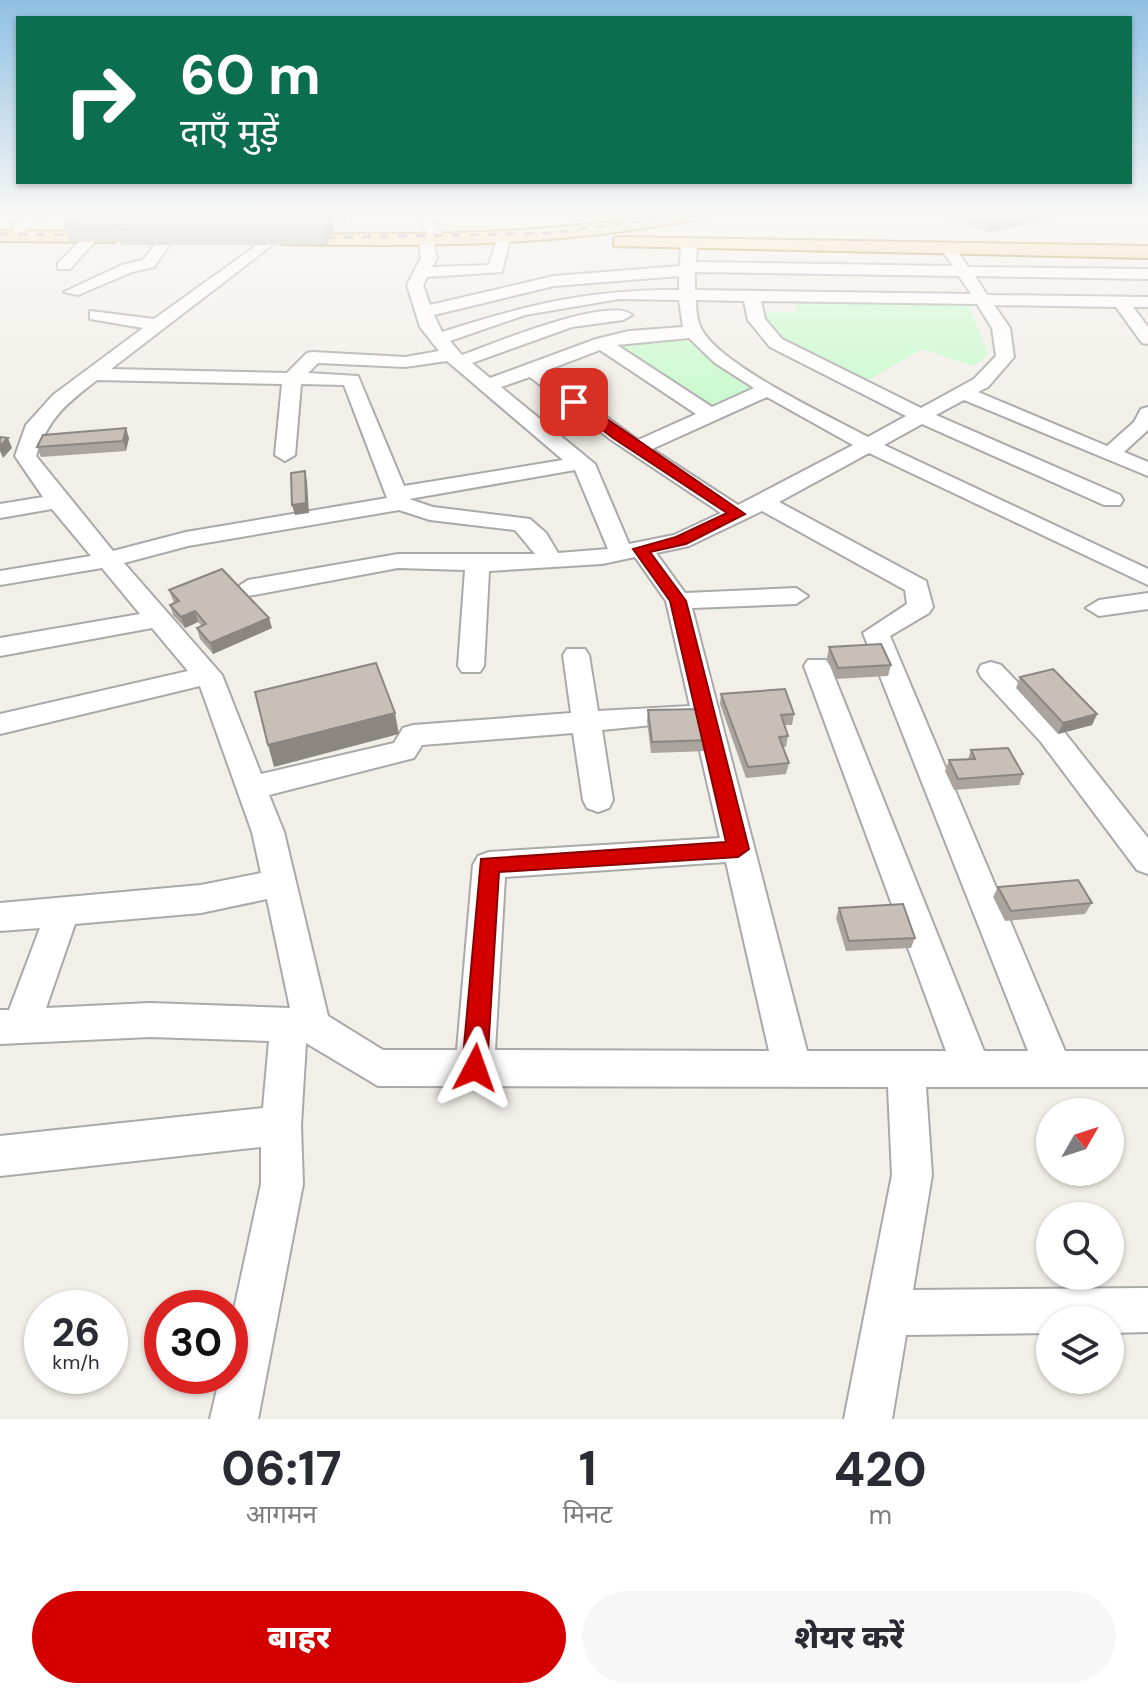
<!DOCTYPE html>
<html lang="hi">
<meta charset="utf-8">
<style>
body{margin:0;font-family:"DM Sans","Noto Sans Devanagari",sans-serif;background:#f7f7f7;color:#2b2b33;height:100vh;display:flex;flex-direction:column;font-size:30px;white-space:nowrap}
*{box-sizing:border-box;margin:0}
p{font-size:26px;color:#7c7c81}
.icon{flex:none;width:44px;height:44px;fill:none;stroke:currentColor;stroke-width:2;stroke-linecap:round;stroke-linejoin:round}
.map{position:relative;height:1419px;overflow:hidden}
.sheet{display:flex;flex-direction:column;background:#fff;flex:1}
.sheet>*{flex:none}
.banner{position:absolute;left:16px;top:16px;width:1116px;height:168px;border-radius:0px;box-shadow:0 2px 6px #0004;background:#0b6e4f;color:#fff;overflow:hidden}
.needle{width:52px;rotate:51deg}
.buttons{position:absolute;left:1036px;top:1098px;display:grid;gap:16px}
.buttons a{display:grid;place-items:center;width:88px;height:88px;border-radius:50%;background:#fff;box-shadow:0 2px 6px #0004;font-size:40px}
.speed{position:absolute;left:24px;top:1290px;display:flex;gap:16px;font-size:40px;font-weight:700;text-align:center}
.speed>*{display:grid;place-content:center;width:104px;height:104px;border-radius:50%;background:#fff;box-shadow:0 2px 6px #0004;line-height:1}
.speed small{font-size:20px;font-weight:400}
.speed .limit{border:12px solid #d22;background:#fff;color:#111}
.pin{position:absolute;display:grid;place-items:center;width:68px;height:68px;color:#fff;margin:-34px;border-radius:16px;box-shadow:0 4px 12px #0006}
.me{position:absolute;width:88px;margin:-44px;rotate:4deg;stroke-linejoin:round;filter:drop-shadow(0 0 6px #0008)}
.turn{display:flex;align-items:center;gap:28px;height:168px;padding:0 32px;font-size:36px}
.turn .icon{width:104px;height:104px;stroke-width:2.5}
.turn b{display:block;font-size:56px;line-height:68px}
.eta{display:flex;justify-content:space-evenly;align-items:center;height:136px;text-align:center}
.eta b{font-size:48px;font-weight:800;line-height:56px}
.primary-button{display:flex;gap:16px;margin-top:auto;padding:16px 32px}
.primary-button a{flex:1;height:92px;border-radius:48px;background:#d40000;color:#fff;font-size:32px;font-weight:800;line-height:92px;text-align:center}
.primary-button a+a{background:#f7f7f7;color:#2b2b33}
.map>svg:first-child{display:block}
.park{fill:#c8facc}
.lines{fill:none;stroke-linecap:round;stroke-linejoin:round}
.minor-casing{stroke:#a9a9a9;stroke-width:4}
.major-casing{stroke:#a06b00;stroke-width:4}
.minor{fill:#fff;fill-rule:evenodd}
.major{fill:#fcd6a4;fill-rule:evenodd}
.rail{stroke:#707070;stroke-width:3;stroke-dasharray:9 9;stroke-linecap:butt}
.wall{fill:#aba49e}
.shaded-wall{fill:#8b8681}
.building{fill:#c7bfb8;stroke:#8b8681;stroke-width:2}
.route{fill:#d40000;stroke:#8a0000;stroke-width:2}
</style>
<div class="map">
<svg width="1148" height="1419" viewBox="0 0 1148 1419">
<rect width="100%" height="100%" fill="#f2efe9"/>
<g class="park">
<polygon points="795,300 967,301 988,354 974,366 922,349 858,386 766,333 760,312 798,312"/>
<polygon points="682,337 757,387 709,406 615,344"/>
</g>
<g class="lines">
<defs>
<g id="minor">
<polygon points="30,213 46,213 23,232 13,232 13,226"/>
<polygon points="415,213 429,213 442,234 440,237 430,237"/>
<polygon points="87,234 99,237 70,269 58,269 58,263"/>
<polygon points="162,235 174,238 154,267 132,272 78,295 64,292 122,265 143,260"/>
<path d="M 271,235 L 276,236 L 276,242 L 111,369 L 287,373 L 307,353 L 313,352 L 405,357 L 439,351 L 420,327 L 407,285 L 421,258 L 419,241 L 426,237 L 433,241 L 437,258 L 432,267 L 489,265 L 498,236 L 510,239 L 502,272 L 427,277 L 423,285 L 430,305 L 554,276 L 680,266 L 681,245 L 689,240 L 697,245 L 696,262 L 953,266 L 941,249 L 949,244 L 954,246 L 968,267 L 1148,269 L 1148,279 L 975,276 L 987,295 L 1148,297 L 1148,307 L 1133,307 L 1148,327 L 1148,344 L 1142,343 L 1116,307 L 994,305 L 1010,328 L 1014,357 L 988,387 L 978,392 L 1107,446 L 1134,422 L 1141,409 L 1148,407 L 1148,430 L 1124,452 L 1148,462 L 1148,476 L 964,400 L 936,415 L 1120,495 L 1123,500 L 1120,505 L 1104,505 L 922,424 L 884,445 L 1148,569 L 1148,585 L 869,453 L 779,502 L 926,581 L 933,607 L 929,613 L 890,636 L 1065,1051 L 1148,1051 L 1148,1087 L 926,1087 L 932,1175 L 913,1290 L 1148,1288 L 1148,1332 L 1110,1333 L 1110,1320 L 1050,1320 L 1050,1333 L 906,1335 L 892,1419 L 844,1419 L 892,1175 L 888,1087 L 378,1086 L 306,1043 L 301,1125 L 303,1184 L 258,1419 L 210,1419 L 220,1376 L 230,1376 L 230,1328 L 261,1184 L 261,1147 L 0,1176 L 0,1136 L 263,1108 L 269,1041 L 150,1037 L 0,1044 L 0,1010 L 9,1010 L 40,928 L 0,931 L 0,903 L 201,885 L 261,873 L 252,832 L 200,686 L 0,734 L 0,714 L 188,671 L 152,628 L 0,656 L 0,638 L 140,614 L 102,568 L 0,585 L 0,571 L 91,556 L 52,509 L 0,518 L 0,504 L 43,497 L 15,456 L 26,425 L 53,395 L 143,328 L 90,319 L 90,311 L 154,319 ZM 695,272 L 959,276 L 971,294 L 695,290 ZM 679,276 L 679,290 C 591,289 525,305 442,332 L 434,315 L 554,286 ZM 619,299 L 679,300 L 683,327 L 629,331 L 596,339 L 490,378 L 472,363 L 572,327 L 623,320 L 632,315 C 610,295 490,345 462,355 L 450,341 L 525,315 ZM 696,300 L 744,301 L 748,320 L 770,347 L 906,416 L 868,437 C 829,416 722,366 702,330 C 697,322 696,310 696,300 ZM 761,301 L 977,304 L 992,328 L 996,356 L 974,379 L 921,408 L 782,339 L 765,319 ZM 689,338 L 715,363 L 754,388 L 712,407 L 617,345 ZM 600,350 L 696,414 L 638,440 L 545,371 ZM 447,361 L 563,460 L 404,486 L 358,376 L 308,373 L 318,363 L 405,367 ZM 530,377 L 610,439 L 721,513 L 674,535 L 629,544 L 595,464 L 501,387 ZM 97,380 L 282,384 L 275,455 L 285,461 L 295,455 L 301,384 L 344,385 L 387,498 L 186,532 L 113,551 L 36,456 C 49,417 66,404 97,380 ZM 767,397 L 853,445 L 738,505 L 652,449 ZM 575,470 L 608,549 L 558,553 L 546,533 L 530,519 L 433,507 L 409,499 ZM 399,510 L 430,520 L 515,530 L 535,554 L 398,554 L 248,580 L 236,588 L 248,596 L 398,568 L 465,570 L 458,666 L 462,672 L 480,672 L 484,666 L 489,571 L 602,564 L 635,557 L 666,601 L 690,706 L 598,711 L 589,655 L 585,649 L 567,649 L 563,655 L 571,713 L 413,725 L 403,728 L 394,743 L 261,774 L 222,675 L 124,563 L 188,546 ZM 762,511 L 905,590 L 907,604 L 863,633 L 1028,1051 L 984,1051 L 830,666 L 826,660 L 808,660 L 804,666 L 946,1051 L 807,1051 L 692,608 L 796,604 L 808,596 L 796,588 L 685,593 L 656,553 L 689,546 ZM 693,721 L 720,838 L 489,852 L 478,856 L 473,865 L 457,1050 L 383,1050 L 328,1016 L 284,832 L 269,795 L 414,758 L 422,745 L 573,733 L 583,800 L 587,808 L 598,812 L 609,808 L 613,800 L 602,730 ZM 726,862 L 769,1051 L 495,1050 L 505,877 ZM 267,899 L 290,1008 L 150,1003 L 46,1008 L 75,924 L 201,913 Z"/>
<polygon points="1148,593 1148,609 1099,616 1086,608 1099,600"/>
<polygon points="991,662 1001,665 1061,728 1148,838 1148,874 1137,870 1041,742 981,677 978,671 981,665"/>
</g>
<g id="major">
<path d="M 671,213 L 709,213 C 699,223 676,222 662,225 C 537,247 409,246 282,244 L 273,239 L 282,234 C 412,235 543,235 671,213 Z"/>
<polygon points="0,231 113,232 122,237 113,242 0,241"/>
<polygon points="620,237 1148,246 1148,258 614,246 614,238"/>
</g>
</defs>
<use href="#minor" class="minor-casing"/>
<use href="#major" class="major-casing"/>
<use href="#minor" class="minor"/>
<use href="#major" class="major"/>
<g class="rail">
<polyline points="0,234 88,235"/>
<polyline points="308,238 552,233 698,213"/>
</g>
</g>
<g class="wall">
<polygon points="77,213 348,213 344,222 333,221 334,231 327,245 121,245 120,241 69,241 64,224"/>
<polygon points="937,213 1062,213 1062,215 988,233 964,223 965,218 955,221"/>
<polygon points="129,438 126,451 41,457 37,447"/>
<polygon points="169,590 272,628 213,654 200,639 197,628 202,626 198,622 185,628 173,615 170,605 174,603"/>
<polygon points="829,647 891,665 888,676 836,679 827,658"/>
<polygon points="1020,677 1097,714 1092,725 1058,734 1016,688"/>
<polygon points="721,694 794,714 792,725 784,725 788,736 786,747 783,747 789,763 786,774 746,778 720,704"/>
<polygon points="648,710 709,740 708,751 651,753 647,721"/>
<polygon points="971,750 1023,774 1019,785 954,790 945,771 949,760 968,759"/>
<polygon points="998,887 1092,903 1085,914 1005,921 993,897"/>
<polygon points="839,908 915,938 911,948 846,951 836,918"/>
</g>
<g class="shaded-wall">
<polygon points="342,213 348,213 344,222"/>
<polygon points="957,213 966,213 965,218 955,221"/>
<polygon points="1026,213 1062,213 1062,215 988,233 991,221"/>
<polygon points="332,215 334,231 327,245 324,229"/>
<polygon points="126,428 129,438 126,451 123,441"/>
<polygon points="8,438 12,448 3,458 0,451 0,446"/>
<polygon points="305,471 307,481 309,513 295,515 292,505"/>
<polygon points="195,611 198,622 185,628 181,617"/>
<polygon points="269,618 272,628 213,654 210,643"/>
<polygon points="395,713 399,734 274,767 268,745"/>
<polygon points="1097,714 1092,725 1058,734 1063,723"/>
</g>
<g class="building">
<polygon points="77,213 278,213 277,214 332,215 324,229 116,229 120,225 64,224"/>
<polygon points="971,213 1026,213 991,221"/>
<polygon points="126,428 123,441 37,447 43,435"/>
<polygon points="0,437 8,438 0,446"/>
<polygon points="305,471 306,503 292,505 291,473"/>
<polygon points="222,569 269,618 210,643 197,628 206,624 195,611 181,617 170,605 179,601 169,590"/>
<polygon points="881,644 891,665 838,668 829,647"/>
<polygon points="376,663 395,713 268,745 255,692"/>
<polygon points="1053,669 1097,714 1063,723 1020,677"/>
<polygon points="785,689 794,714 781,715 788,736 779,737 789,763 748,767 721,694"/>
<polygon points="703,709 709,740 652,742 648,710"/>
<polygon points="1008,748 1023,774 958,779 949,760 975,759 971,750"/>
<polygon points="1078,880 1092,903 1011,911 998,887"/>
<polygon points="903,904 915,938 849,941 839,908"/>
</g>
<linearGradient id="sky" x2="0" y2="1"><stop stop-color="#8fc0e4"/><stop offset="0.52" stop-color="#f9f8f5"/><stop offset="1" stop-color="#f9f8f5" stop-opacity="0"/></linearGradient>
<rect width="1148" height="412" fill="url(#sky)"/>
<polygon class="route" points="569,399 578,399 745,514 686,544 650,552 686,601 749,849 738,857 499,872 487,1068 483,1077 475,1080 466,1077 462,1068 481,859 726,842 670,601 633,549 676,537 727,513 613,438 569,404"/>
</svg>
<div class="buttons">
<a><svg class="needle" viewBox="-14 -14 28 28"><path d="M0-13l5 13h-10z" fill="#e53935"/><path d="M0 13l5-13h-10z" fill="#7c7c81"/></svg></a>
<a><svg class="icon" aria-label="search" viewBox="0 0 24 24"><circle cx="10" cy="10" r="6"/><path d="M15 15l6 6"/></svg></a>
<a><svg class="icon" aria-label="layers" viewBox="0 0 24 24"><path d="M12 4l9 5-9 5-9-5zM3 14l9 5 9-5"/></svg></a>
</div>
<div class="speed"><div>26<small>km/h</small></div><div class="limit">30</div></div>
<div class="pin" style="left:574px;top:402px;background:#d93025"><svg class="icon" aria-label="arrive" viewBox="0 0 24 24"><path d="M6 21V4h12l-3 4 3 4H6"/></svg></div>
<svg class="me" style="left:475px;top:1068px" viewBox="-20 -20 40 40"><path d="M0-17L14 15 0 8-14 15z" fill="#d40000" stroke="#fff" stroke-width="4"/></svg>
<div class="banner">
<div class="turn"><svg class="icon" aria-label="right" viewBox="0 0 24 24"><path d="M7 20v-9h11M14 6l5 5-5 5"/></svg><div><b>60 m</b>दाएँ मुड़ें</div></div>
</div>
</div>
<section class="sheet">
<div class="eta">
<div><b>06:17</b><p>आगमन</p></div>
<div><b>1</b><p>मिनट</p></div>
<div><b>420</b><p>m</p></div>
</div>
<div class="primary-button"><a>बाहर</a><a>शेयर करें</a></div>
</section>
